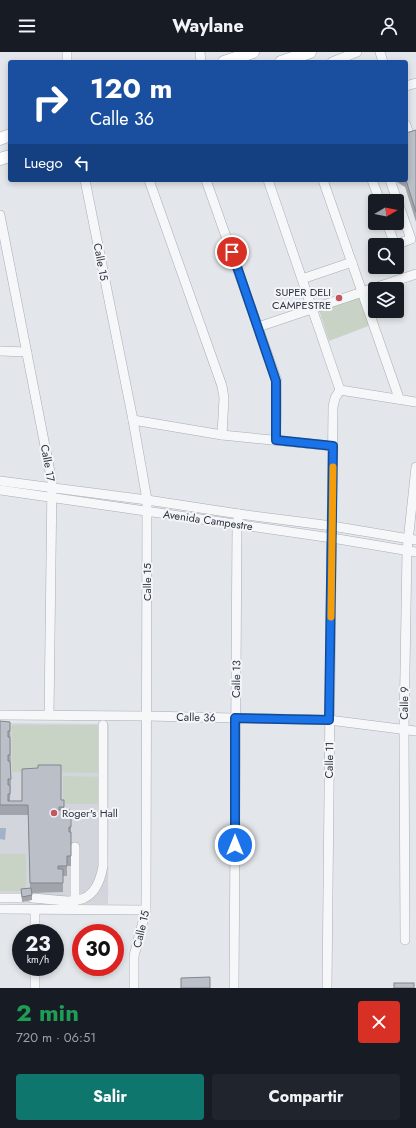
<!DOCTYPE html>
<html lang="es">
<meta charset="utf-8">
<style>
body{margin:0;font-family:Jost,sans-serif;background:#20242c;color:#f1f3f6;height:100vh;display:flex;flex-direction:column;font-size:15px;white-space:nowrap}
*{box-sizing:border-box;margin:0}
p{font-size:13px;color:#9ea1a6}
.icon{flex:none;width:22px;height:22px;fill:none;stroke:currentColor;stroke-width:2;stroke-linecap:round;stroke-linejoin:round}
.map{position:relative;height:936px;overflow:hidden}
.side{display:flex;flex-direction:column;background:#171b24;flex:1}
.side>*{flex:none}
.hud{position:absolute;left:8px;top:8px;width:400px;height:122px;border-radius:4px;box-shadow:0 2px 6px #0003;background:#1a4fa0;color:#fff;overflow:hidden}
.needle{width:26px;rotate:80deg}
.tools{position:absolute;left:368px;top:142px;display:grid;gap:8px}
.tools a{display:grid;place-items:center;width:36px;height:36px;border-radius:4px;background:#171b24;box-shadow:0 2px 6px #0003;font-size:20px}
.speed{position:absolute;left:12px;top:872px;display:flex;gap:8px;font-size:20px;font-weight:700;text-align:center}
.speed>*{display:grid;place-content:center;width:52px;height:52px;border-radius:50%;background:#171b24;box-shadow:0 2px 6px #0003;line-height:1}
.speed small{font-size:10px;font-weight:400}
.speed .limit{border:6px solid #d22;background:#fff;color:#111}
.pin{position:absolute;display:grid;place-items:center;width:34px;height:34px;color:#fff;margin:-17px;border:2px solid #fff;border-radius:50%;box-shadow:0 1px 4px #0007}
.me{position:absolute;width:44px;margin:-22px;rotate:0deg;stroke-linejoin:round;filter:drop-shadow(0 0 3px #0008)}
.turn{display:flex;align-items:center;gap:14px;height:84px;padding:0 16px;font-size:18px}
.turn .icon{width:52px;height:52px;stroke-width:2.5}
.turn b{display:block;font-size:28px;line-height:34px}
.then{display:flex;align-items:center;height:38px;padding:0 16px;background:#0003;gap:8px;font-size:15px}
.round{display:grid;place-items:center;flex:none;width:42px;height:42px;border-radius:4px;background:#20242c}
.summary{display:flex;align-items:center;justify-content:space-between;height:68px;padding:0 16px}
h1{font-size:24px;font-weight:700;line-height:30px;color:#1e9e55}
.primary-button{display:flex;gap:8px;margin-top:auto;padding:8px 16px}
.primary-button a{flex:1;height:46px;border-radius:4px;background:#0f766e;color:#fff;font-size:16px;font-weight:700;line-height:46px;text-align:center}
.primary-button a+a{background:#20242c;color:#f1f3f6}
header{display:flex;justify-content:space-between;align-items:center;height:52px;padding:0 16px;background:#171b24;font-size:18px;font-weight:700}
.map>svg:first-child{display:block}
.built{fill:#d2d5dc}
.green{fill:#c8d3c5}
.water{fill:#a2b2c7}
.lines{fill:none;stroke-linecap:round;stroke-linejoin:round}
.minor-casing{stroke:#a8adb4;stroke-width:10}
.major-casing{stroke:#a4aab5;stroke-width:13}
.minor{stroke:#f6f7f9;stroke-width:9}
.major{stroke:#fff;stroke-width:12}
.wall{fill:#a1a4ab}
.building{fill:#bbbfc7;stroke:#83868b}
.route-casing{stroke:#114b97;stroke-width:10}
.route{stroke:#1a73e8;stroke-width:7}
.slow{stroke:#f59e0b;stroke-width:7}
.poi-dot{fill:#c4545e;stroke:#f3f5f8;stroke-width:1.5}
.labels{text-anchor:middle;stroke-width:4;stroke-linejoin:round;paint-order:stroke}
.street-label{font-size:11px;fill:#2c3341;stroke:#f3f5f8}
.poi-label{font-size:11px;fill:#2c3341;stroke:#f3f5f8;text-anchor:end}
</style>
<header><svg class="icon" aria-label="menu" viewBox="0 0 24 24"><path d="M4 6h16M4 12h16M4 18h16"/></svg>Waylane<svg class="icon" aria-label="person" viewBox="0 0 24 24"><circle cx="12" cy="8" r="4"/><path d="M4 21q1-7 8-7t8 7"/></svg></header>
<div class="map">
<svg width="416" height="936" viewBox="0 0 416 936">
<rect width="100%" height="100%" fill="#e3e6ea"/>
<polygon class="built" points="0,671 109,672 108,852 0,851"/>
<g class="green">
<polygon points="361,244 371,273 329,289 319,258"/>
<polygon points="12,673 99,673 99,721 12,720"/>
<polygon points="63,724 98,725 98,752 63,752"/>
<rect x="0" y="802" width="26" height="37"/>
</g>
<polygon class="water" points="0,776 6,776 5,788 0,787"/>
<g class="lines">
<defs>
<g id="minor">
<polyline points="67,0 67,10"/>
<polyline points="200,0 201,10"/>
<polyline points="380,0 383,10"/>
<polyline points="332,10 357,0"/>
<polyline points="406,34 416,31"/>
<polyline points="406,73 410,85"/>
<polyline points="85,128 133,368 147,448 146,858 134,904 134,936"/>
<polyline points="149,128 222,334 224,346 222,383"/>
<polyline points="206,128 277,329 276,388"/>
<polyline points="268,128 340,338"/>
<polyline points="323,128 399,346"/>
<polyline points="372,128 380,149"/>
<polyline points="390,128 411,187 395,193"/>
<polyline points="0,163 52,430 49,663"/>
<polyline points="387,171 395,193"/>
<polyline points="302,227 352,210"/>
<polyline points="258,275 416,222"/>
<polyline points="0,299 27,300"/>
<polyline points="340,338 416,350"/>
<polyline points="133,368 222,383 333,394"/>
<polyline points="0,429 147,448 239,462 332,474 416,488"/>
<polyline points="0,438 332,486 416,500"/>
<polyline points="0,663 147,664 329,668 416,679"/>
<polyline points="75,795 75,849"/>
<polyline points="0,846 22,846"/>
<path d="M 32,846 C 68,848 95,860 103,814 L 103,673"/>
<polyline points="0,857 146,858"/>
<polyline points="35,881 35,858"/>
<polyline points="405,888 404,677 407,499 416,415"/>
<polyline points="35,936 35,915"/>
<polyline points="234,936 237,472 239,462"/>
<polyline points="327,936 333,355 335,346 340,338"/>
</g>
<g id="major">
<polyline points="224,10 253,0"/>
<polyline points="281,10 310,0"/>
<polyline points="0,87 10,83"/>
<polyline points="0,107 10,104"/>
</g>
</defs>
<use href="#minor" class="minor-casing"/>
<use href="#major" class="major-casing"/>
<use href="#minor" class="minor"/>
<use href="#major" class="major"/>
</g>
<g class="wall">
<polygon points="416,78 416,170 405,135 394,128 406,128"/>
<polygon points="0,669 10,670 11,727 10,749 64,748 64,758 70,765 71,765 71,814 67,814 67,824 63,824 63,840 32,841 32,848 22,850 21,837 30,836 28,763 0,763"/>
</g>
<g class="building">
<polygon points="416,78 416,160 406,128 406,81"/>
<polygon points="0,669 10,670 10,679 8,679 8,685 10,685 10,703 8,703 8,709 10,709 11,727 8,727 8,733 10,733 10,742 8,742 8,749 22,749 22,717 38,716 38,713 61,713 61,748 64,748 64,755 59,755 59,758 70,758 70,765 71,765 71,775 69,775 69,780 71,780 71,804 67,804 67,814 58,814 58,817 63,817 63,831 30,831 28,753 0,753"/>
<polygon points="31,836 32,843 22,845 21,837"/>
<polygon points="210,925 210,936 181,936 181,926"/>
<rect x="394" y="931" width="20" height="5"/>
</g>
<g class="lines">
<defs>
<polyline id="route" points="232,200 276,329 276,388 333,394 329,668 235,666 235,793"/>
</defs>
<use href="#route" class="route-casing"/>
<use href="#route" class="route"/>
<polyline class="slow" points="331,565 333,415"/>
</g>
<g class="poi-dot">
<circle cx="339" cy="246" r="4"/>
<circle cx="54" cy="761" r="4"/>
</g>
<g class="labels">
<g class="street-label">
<text transform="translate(101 210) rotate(79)" y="4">Calle 15</text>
<text transform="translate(48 411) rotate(80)" y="4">Calle 17</text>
<text transform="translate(208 468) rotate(8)" y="4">Avenida Campestre</text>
<text transform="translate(147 530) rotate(-90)" y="4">Calle 15</text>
<text transform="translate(236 627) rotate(-89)" y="4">Calle 13</text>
<text transform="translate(404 651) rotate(-89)" y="4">Calle 9</text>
<text transform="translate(196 665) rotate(1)" y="4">Calle 36</text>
<text transform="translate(329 708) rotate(-89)" y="4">Calle 11</text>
<text transform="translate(141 877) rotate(-77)" y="4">Calle 15</text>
</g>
<g class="poi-label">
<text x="331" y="244">SUPER DELI<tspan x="331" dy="13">CAMPESTRE</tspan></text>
<text x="62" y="765" text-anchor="start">Roger's Hall</text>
</g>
</g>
</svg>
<div class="tools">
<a><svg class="needle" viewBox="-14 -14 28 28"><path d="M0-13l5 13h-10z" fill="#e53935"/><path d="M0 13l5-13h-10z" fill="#9ea1a6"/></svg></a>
<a><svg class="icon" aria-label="search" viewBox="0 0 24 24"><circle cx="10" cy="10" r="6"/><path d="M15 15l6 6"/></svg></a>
<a><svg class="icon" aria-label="layers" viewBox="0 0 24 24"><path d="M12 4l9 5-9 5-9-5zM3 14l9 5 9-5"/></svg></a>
</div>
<div class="speed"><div>23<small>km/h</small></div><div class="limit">30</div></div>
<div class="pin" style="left:232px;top:200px;background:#d93025"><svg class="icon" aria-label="arrive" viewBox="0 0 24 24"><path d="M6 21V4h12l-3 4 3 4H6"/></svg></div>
<svg class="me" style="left:235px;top:793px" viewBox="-20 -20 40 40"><circle r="17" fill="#1a73e8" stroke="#fff" stroke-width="3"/><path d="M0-11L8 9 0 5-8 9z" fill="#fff"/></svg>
<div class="hud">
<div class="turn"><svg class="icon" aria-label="right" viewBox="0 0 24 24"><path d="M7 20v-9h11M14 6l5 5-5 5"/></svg><div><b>120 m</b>Calle 36</div></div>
<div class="then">Luego<svg class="icon" aria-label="left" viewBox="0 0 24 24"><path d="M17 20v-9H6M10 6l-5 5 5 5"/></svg></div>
</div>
</div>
<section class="side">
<div class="summary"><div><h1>2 min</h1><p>720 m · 06:51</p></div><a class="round" style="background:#d93025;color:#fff"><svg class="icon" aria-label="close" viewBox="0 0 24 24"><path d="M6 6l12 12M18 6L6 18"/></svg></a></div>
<div class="primary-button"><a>Salir</a><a>Compartir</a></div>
</section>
